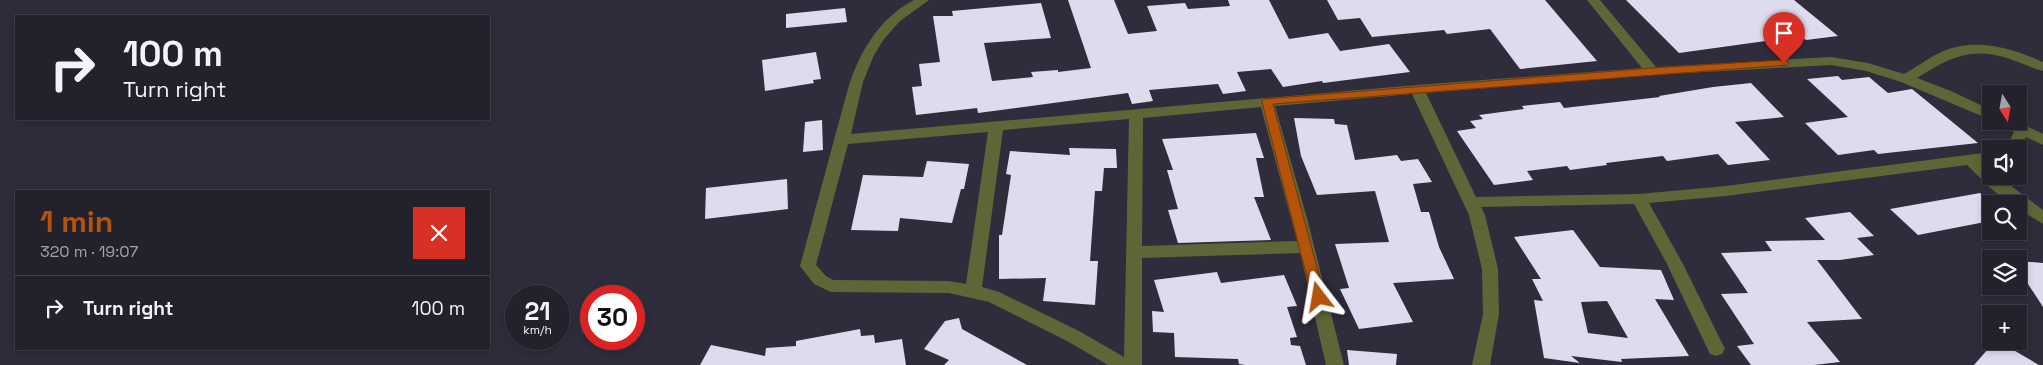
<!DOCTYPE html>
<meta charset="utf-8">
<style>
body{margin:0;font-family:"Space Grotesk",sans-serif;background:#2f2e38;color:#f1f3f6;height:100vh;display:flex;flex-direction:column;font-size:19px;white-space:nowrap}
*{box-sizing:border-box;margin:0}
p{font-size:16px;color:#a3a3a9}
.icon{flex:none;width:28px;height:28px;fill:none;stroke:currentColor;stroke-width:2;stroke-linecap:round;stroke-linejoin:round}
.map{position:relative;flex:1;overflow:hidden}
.details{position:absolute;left:15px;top:190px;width:475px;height:160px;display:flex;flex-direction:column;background:#23212c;border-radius:0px;box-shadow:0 2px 8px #0003,0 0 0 1px #403e48}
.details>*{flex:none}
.guide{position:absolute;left:15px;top:15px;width:475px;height:105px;border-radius:0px;box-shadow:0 2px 8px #0003,0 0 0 1px #403e48;background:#23212c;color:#f1f3f6;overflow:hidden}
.needle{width:32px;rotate:169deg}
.fabs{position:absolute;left:1982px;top:85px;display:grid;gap:10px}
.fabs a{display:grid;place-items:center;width:45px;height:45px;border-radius:0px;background:#23212c;box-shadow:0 2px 8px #0003,0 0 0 1px #403e48;font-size:25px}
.speed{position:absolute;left:505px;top:285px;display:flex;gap:10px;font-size:25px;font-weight:700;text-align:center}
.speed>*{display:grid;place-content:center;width:65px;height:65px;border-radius:50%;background:#23212c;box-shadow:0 2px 8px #0003,0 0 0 1px #403e48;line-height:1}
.speed small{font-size:12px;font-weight:400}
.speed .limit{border:8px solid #d22;background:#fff;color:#111}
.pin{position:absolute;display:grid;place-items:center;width:42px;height:42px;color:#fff;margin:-51px -21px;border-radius:50% 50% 50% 0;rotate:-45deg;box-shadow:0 0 5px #0007}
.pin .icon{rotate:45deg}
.me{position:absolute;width:55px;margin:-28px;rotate:346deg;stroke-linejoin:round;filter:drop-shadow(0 0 4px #0008)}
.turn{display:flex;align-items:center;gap:18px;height:105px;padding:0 25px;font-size:22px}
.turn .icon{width:65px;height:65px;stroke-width:2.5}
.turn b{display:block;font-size:35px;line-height:42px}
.round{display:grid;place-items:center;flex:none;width:52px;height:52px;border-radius:0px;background:#2f2e38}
.headline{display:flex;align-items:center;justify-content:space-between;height:85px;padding:0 25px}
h1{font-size:30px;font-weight:600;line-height:38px;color:#b45309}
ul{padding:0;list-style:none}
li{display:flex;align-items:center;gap:15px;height:65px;padding:0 25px;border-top:1px solid #403e48}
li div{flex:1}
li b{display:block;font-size:19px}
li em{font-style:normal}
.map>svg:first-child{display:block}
.building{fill:#dedbee;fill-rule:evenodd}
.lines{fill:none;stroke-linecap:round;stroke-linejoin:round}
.minor{fill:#606538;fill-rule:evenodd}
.route{fill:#b45309;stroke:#753606}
</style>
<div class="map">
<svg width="2043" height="365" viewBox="0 0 2043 365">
<rect width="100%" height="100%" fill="#2f2c3b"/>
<g class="building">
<polygon points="1068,0 1114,0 1128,34 1157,31 1147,6 1185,3 1188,9 1230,6 1228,0 1269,0 1289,39 1328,33 1340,51 1389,44 1410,72 1323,83 1322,81 1283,87 1271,69 1237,72 1246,91 1223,94 1218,84 1149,90 1153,101 1132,104 1128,93 978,113 977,108 916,115 912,87 922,86 919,64 940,62 933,16 953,16 952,11 1041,3 1051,38 984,43 992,81 1033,77 1031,72 1058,70 1058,72 1091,68"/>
<polygon points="1327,0 1545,0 1597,61 1520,69 1490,29 1447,34 1444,30 1372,37 1360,18 1338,20"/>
<polygon points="1626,0 1794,0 1838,36 1806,40 1801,36 1679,53"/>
<polygon points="845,8 847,22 786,28 786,14"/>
<polygon points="816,52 821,79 813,80 814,83 765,91 762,60"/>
<polygon points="1838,76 1842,80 1869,77 1888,93 1912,89 1978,143 1878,154 1874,150 1838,155 1805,123 1848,117 1807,79"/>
<polygon points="1751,83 1784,117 1735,122 1770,160 1728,165 1718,154 1667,161 1663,156 1606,163 1607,165 1570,170 1567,166 1527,171 1533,180 1494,185 1457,131 1476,128 1470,121 1483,119 1479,115 1524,109 1522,106 1560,102 1564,108 1660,97 1659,96 1713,87"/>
<polygon points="1294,118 1334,119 1335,124 1347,125 1355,160 1397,155 1401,161 1418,159 1432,182 1413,184 1421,212 1429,212 1439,247 1454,279 1393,283 1413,322 1359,329 1340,289 1349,288 1335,244 1389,242 1375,191 1317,195 1301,156"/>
<polygon points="822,120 823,150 803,152 805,122"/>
<polygon points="1256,133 1264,158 1256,158 1264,197 1254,197 1271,240 1178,243 1168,210 1178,209 1167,170 1173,170 1162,139"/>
<polygon points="1069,148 1116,149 1117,168 1104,168 1102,191 1095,191 1090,261 1098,261 1095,305 1043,301 1046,278 999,279 999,235 1002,235 1011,175 1006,174 1010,151 1070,155"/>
<polygon points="927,161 969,164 964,189 961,189 952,223 900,218 898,231 851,230 863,175 923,177"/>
<polygon points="787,179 788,209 705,219 706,188"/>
<polygon points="1980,193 1993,204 1991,204 1991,227 1985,222 1918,235 1890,209"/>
<polygon points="1850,212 1874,236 1857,238 1874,255 1840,260 1817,260 1862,319 1807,322 1840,362 1814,365 1751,365 1737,346 1754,344 1721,294 1748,293 1721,253 1772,251 1765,241 1825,240 1805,218"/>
<path d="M 1573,230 L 1600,267 L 1661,270 L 1674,300 L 1655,299 L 1689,356 L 1621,359 L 1622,362 L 1571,356 L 1580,363 L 1544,358 L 1534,300 L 1543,301 L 1532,279 L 1541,279 L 1514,237 ZM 1607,301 L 1628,338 L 1588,333 L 1581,302 Z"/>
<polygon points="2019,261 2043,263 2043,307 2019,270"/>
<polygon points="1217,272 1221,283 1284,275 1297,306 1287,307 1297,337 1290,338 1291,345 1300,346 1306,365 1245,365 1239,364 1238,359 1175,357 1174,333 1153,332 1152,311 1164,312 1154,280"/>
<polygon points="959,318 962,329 1027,365 944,365 949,360 924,349 945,321"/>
<polygon points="860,329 861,336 874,335 875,343 902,339 906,365 700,365 711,345 765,356 766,348 796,346 796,341"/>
<polygon points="1995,341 1998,341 2039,365 1974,365"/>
<polygon points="1347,350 1397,354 1396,365 1349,365"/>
</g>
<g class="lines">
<g class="minor">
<path d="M 914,0 L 929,0 L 900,21 L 884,39 L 874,55 L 863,82 L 851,134 L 1417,85 L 1642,68 L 1587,0 L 1600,0 L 1656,67 L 1831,57 L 1868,63 L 1904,74 C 1917,67 1928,58 1941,52 C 1975,37 2011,48 2043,62 L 2043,71 C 2032,68 2021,63 2010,59 C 1971,46 1950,57 1917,78 L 1951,91 L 1991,110 L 1991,120 L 1901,82 L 1866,71 L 1831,65 L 1652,75 L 1426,93 L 1476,197 L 1639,194 L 1726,186 L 1991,152 L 1991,162 L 1983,163 L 1991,170 L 1991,176 L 1998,176 L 2043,210 L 2043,224 L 2019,209 L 2019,204 C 2003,204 1979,176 1967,165 L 1726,196 L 1649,203 L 1683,264 L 1725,349 L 1722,354 L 1716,356 L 1710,354 L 1667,264 L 1634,204 L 1481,207 L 1485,215 L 1498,269 L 1499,314 L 1490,365 L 1472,365 L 1483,314 L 1482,269 L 1469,215 L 1412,94 L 1275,106 L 1307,218 L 1344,365 L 1326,365 L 1300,253 L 1142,258 L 1142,365 L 1108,365 L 1067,341 L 989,302 L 949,293 L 831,292 L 814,284 L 800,266 L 847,92 C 858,54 878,19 914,0 ZM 1261,107 L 1297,241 L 1142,246 L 1143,118 ZM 1129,119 L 1124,357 L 1079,331 L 999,292 L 982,287 L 1003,130 ZM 988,132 L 966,284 L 949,281 L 833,280 L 826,276 L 816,265 L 848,144 Z"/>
<polygon points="1997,121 2016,121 2043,134 2043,145 2026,137 2018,149 2000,149 2010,140 2014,132 1999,124"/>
</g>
</g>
<polygon class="route" points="1784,60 1788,61 1788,65 1273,104 1325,297 1323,301 1314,301 1312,297 1262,102 1263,99 1652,68"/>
</svg>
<div class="fabs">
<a><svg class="needle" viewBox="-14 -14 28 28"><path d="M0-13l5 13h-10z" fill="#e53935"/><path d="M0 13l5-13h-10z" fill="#a3a3a9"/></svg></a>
<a><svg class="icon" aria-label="sound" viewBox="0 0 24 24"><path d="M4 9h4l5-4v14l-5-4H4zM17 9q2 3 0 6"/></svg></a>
<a><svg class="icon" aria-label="search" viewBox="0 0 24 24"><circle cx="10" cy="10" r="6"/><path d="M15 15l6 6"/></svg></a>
<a><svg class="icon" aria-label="layers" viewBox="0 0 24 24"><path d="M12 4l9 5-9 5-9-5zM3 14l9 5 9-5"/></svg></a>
<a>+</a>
</div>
<div class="speed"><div>21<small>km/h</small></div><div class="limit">30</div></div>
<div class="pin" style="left:1784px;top:63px;background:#d93025"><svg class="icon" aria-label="arrive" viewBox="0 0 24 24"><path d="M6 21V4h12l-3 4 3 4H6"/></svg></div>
<svg class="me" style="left:1319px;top:297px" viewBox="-20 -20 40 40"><path d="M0-17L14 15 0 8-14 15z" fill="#b45309" stroke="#fff" stroke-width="4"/></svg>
<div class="guide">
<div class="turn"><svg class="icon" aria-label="right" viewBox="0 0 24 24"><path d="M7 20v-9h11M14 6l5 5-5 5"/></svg><div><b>100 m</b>Turn right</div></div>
</div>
<section class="details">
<div class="headline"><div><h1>1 min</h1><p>320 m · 19:07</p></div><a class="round" style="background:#d93025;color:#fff"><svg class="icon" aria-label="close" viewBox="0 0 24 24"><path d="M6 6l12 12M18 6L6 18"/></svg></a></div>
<ul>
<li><svg class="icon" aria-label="right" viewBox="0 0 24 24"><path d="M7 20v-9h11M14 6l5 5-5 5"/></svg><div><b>Turn right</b></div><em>100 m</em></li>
</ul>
</section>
</div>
